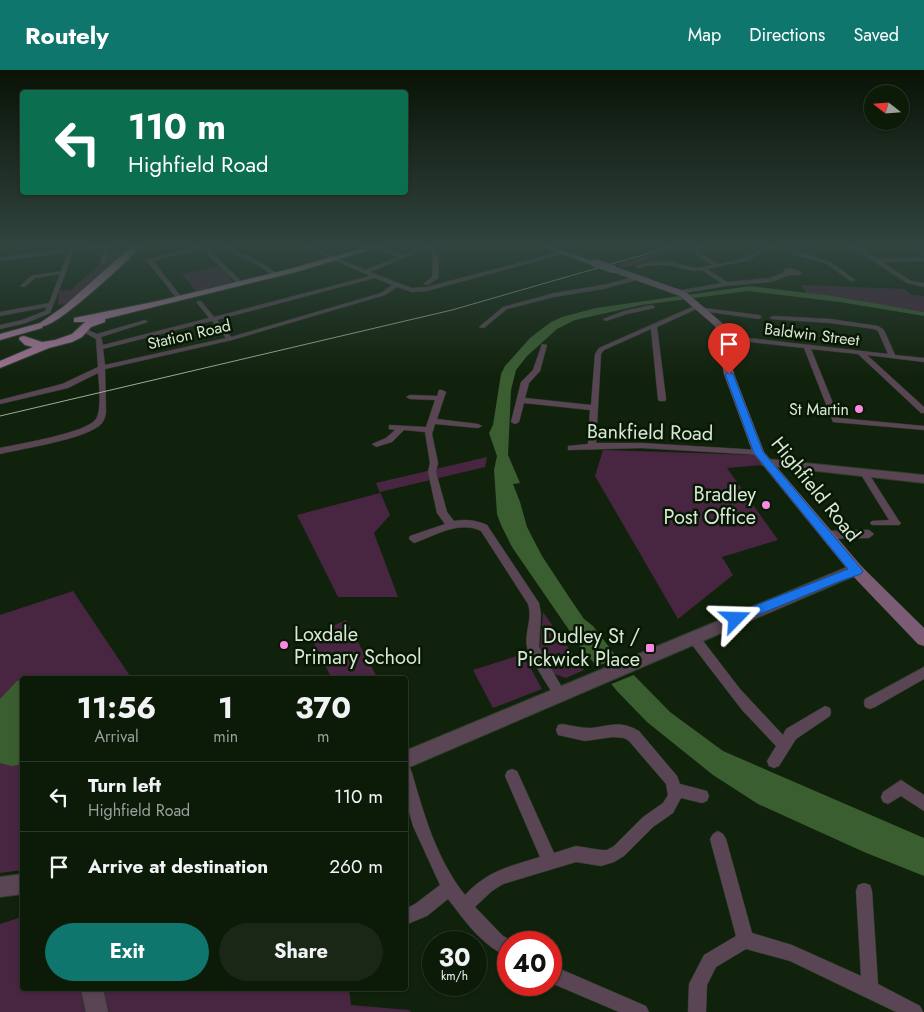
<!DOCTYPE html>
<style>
body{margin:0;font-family:Jost,sans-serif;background:#1a2716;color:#f1f3f6;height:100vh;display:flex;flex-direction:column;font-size:19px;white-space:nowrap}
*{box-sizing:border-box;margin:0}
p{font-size:16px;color:#9aa19c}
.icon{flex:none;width:28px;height:28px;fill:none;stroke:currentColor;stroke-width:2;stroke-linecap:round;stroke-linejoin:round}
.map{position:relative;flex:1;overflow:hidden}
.panel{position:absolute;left:20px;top:606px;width:388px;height:315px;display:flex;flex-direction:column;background:#0c1a08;border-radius:5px;box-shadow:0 1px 4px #0004,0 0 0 1px #2c3829}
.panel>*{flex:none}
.top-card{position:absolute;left:20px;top:20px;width:388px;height:105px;border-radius:5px;box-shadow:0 1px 4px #0004,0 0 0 1px #2c3829;background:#0b6e4f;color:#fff;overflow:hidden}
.needle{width:32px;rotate:287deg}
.buttons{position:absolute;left:864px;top:15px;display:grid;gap:10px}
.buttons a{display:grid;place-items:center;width:45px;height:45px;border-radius:50%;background:#0c1a08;box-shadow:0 1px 4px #0004,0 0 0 1px #2c3829;font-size:25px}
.speed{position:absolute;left:422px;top:861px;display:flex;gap:10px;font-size:25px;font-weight:700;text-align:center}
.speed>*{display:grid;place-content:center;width:65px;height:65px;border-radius:50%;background:#0c1a08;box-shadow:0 1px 4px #0004,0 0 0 1px #2c3829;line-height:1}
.speed small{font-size:12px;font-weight:400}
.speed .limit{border:8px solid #d22;background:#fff;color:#111}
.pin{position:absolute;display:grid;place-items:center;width:42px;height:42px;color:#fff;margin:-51px -21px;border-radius:50% 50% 50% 0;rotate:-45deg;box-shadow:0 0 5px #0007}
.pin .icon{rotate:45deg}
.me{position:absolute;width:55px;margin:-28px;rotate:68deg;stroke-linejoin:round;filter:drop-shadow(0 0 4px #0008)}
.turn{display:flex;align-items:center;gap:18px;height:105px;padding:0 25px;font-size:22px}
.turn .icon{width:65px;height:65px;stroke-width:2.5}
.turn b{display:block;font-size:35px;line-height:42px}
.eta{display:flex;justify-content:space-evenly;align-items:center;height:85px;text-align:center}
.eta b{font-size:30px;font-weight:700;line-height:35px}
.action{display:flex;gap:10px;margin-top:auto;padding:10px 25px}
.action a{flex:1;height:58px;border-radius:30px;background:#0f766e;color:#fff;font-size:20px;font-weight:700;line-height:58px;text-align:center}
.action a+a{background:#1a2716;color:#f1f3f6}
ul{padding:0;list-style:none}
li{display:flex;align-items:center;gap:15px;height:70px;padding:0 25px;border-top:1px solid #2c3829}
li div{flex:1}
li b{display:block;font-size:19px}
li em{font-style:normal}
header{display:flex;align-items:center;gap:30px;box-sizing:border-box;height:70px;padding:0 25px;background:#0f766e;color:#fff}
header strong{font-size:24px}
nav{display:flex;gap:28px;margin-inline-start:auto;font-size:18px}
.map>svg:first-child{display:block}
.green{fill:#482641}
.water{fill:#3b5e31}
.pier{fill:#10220b}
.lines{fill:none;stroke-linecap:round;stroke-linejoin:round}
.minor-casing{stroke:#2c3d28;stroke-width:1}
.tertiary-casing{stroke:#2c3d28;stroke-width:2}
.secondary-casing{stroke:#2c3d28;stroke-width:1}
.trunk-casing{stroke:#2c3d28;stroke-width:2}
.minor{fill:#594554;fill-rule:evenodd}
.tertiary{fill:#594554;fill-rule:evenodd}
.secondary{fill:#7b5c74;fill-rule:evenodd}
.trunk{fill:#a17497;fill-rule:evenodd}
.tram{stroke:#9eac9a;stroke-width:1}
.secondary-bridge-casing{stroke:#2c3d28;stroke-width:9;stroke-linecap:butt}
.secondary-bridge{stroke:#7b5c74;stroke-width:8}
.route{fill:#1a73e8;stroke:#114b97}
.poi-dot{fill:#fb87e5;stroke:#071803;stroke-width:2}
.labels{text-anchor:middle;stroke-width:5;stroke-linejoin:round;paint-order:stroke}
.far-street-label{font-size:16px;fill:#dae6d7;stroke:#071803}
.far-poi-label{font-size:16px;fill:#dae6d7;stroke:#071803;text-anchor:end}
.street-label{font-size:20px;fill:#dae6d7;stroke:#071803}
.poi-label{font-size:20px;fill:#dae6d7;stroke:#071803;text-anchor:end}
</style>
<header>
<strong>Routely</strong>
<nav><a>Map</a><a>Directions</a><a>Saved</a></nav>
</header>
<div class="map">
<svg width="924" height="942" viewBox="0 0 924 942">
<rect width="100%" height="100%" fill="#10220b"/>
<g class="green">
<polygon points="115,176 133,176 69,233 58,235 59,221 71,220 100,194 106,193 111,178"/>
<polygon points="678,176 693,176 620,199 621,193"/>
<polygon points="219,196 234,213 197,222 182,204"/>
<polygon points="802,215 905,219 912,225 924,226 924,242 806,223"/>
<polygon points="603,380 755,385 762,395 727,398 778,470 722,487 733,505 678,549 595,406"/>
<polygon points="487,387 485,397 380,422 390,445 374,463 398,527 338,527 297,445 380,423 376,413"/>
<polygon points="73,521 132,609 22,609 22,800 0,803 0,545"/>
<polygon points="543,542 584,600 566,608 554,604 540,579"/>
<polygon points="346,550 378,609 332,609 310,566"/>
<polygon points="523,584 542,619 493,638 473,600"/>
<polygon points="22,847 22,919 349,919 351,935 409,940 411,942 0,942 0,854"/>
</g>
<g class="water">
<polygon points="750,216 832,226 924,242 924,246 840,232 747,221 642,235 575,250 557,259 527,286 516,300 511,320 508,385 520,413 513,414 520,432 527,457 542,486 569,527 584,549 593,556 619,590 670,642 723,681 924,768 924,806 864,782 758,734 713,705 647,652 617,621 580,576 512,477 501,455 497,444 494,400 497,386 489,363 493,355 501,304 505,296 530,268 551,252 562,247 596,238"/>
<polygon points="22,609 22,694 12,696 0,693 0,629 17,611"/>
</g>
<polygon class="pier" points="620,587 636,604 609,615 595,597"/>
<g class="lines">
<defs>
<g id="minor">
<polygon points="94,176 110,176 106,192 103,194 100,192 105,178 71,182 73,184 50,243 26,253 0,259 0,255 22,250 45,241 47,237 0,246 0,242 49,233 60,204 35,208 25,217 20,216 31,206 61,201 67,184 66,183 0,191 0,187"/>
<polygon points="199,176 207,178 243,213 243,215 239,215 203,180 199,180 153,191 183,229 178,230 147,191 149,189"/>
<polygon points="225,176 230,176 230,178 260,192 279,205 274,206 256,194 226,180"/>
<path d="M 302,176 L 309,176 L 365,200 L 398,187 L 375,178 L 375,176 L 379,176 L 402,185 L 423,176 L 435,176 L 439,191 L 438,208 L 428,215 L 423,214 L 432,207 L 433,191 L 430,177 L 370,202 L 412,218 L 427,217 L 564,181 L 567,183 L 427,221 L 412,222 L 397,217 L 385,225 L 232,270 L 105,299 L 106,342 C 105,348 104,352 99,356 C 80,370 25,378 0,384 L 0,378 C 18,374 87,363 96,349 C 102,340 99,313 98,303 L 68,318 L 0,334 L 0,330 L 62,314 L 98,297 L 96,269 L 82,261 L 82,259 L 86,259 L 97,264 L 145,250 L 148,252 L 101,267 L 103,275 L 209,248 L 197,233 L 197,231 L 201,231 L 214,247 L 370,206 ZM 375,208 L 392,215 L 381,223 L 231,267 L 217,250 ZM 212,251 L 226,268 L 105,295 L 103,279 Z"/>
<path d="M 700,176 L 707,176 L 701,179 L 701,184 L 719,194 L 742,189 L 771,176 L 778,176 L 746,191 L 707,199 L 727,212 L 770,208 L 785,202 L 783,200 C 789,196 797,199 802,203 L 799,205 L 790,205 L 771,212 L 726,216 L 679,224 L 676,222 L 677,221 L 721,213 L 702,200 C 691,203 681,197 670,196 C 659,194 649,195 638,198 L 635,196 L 653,191 L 671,192 L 696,198 L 713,195 L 696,186 L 696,178 Z"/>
<polygon points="850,176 856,176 877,189 924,187 924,191 882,192 911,211 924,213 924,217 907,213"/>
<polygon points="909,176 915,176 924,182 924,186"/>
<polygon points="795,181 831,192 855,210 850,211 827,194 793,184"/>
<polygon points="638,206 640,207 640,209 603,219 554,227 507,239 484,258 479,257 503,237 554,223 603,215"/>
<polygon points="699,234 702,236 701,237 657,257 666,329 665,331 659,331 658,329 651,259 604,280 601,284 596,373 641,373 759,380 763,383 762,385 641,378 568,380 568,376 588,374 590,340 524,333 519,352 515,354 511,352 521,312 533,300 542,274 547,275 540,301 529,313 525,328 591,335 595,284 599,278"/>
<polygon points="652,235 655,237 654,238 627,244 606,251 603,249 624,241"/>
<polygon points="704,238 759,245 762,247 759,249 702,241 701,240"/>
<polygon points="773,246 830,249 878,256 884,260 895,285 924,288 924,292 867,285 924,337 924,343 921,343 858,284 811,279 839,348 924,356 924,360 833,352 804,278 723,269 720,267 723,265 888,284 878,261 874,259 830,253 771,249 770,248"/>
<path d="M 439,320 L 442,320 L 446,322 L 437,349 L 478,354 L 482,356 L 478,358 L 435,354 L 432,364 L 438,393 L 436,402 L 447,442 L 454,451 C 466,449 476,450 487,455 L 539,533 L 541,544 L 539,577 L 564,621 L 566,625 L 564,629 L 560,631 L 556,629 C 549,617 530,589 527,577 C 524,563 533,549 528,534 L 481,461 C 458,450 435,466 414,473 L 409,469 L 410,466 L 445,454 L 437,443 L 428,402 L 430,393 L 425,362 L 404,360 L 392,372 L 376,377 L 372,374 L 386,368 L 395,360 L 389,359 L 389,355 L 426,357 L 435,330 L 410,329 L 406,327 L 410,325 L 437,326 Z"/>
<polygon points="864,400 867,401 899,451 901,453 899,455 872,455 870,453 872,451 889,450 860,403"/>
<polygon points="869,460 874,464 869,468 827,469 822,465 827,461"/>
<polygon points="693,562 697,563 740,619 783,665 786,659 825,636 830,638 831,642 830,646 796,669 779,696 774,698 769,696 767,691 776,676 742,640 689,571 687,567 689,563"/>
<polygon points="924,597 924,609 875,637 870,639 865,637 864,633 865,629"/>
<path d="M 563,654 C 572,656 582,658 591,658 C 611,656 619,650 639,661 L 677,706 L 680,714 L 707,721 L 709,726 L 707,731 L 702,733 L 681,728 L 673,743 L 653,757 L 624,786 L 614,792 L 601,796 L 576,792 L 503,814 L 492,821 L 475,837 L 503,866 L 514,872 L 509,872 L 509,887 C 482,876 465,851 448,829 L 427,846 L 405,855 L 405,839 L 415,834 L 440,815 L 413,756 L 405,728 L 405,696 L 410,698 L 412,703 C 424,745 437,790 465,825 C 487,801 510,796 540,787 L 505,706 L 507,701 L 512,699 L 517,701 L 554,783 L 576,776 L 601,780 L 607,780 L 614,776 L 643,747 L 663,733 L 668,725 L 666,714 L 629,671 L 624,668 L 613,667 L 585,671 L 558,665 L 556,660 L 558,655 Z"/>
<polygon points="901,710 924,725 924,741 901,726 888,734 883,732 881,727 883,722"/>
<polygon points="718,761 723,764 726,769 752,863 792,875 861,906 856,821 858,815 864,813 870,815 872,821 878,914 920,936 923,942 896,942 790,891 746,879 716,897 707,915 706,942 688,942 689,914 704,885 736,866 710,769 713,764"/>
<polygon points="551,895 646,936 649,942 619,942 551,913"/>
</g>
<g id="tertiary">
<polygon points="766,389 924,405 924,413 762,395 761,393 762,391"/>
<polygon points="857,496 862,497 864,501 862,505 852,507 405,699 405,681 845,498"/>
<polygon points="22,804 22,824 0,827 0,807"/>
<polygon points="81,919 103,919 108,942 86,942"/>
</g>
<g id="secondary">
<polygon points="540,176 550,176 599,193 592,195"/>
<polygon points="610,197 616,197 686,222 722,253 734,304 764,382 862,497 924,558 924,576 918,574 852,505 753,383 724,304 715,256 680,226 610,201"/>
</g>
<g id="trunk">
<path d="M 132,176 L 141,176 C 129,190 58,256 43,256 L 42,258 L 0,270 L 0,264 L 40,253 L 63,237 Z"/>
<polygon points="370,176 383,176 296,202 105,249 105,252 91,257 82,267 72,272 49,278 0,298 0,291 33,277 25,275 19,269 20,267 24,266 42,272 55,270 72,264 85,252 74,252 74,248 158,231 290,199"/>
</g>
</defs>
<use href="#minor" class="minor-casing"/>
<use href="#tertiary" class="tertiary-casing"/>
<use href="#secondary" class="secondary-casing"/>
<use href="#trunk" class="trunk-casing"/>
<use href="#minor" class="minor"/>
<use href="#tertiary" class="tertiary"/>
<use href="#secondary" class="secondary"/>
<use href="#trunk" class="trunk"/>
<polyline class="tram" points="0,346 452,240 674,176"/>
<defs>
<polyline id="secondary-bridge" points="595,193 613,199"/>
</defs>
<use href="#secondary-bridge" class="secondary-bridge-casing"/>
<use href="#secondary-bridge" class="secondary-bridge"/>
</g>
<linearGradient id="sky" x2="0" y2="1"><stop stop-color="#091306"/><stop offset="0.57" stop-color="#31443f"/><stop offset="1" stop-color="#31443f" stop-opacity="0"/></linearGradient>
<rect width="924" height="308" fill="url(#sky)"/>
<polygon class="route" points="729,302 733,304 763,382 863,501 861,504 838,512 736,554 731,552 730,549 731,545 848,499 754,383 725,304"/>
<g class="poi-dot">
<circle cx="859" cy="339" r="5"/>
<circle cx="766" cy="435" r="5"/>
<circle cx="284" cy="575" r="5"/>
<rect x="645" y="573" width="10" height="10" rx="2.5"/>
</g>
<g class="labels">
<g class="far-street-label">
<text transform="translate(189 264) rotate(-13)" y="6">Station Road</text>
<text transform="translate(812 264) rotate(7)" y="6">Baldwin Street</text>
</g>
<g class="far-poi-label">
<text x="849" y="345">St Martin</text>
</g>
<g class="street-label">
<text transform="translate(650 362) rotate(1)" y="7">Bankfield Road</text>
<text transform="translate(816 419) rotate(51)" y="7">Highfield Road</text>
</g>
<g class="poi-label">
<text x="756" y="431">Bradley<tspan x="756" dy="23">Post Office</tspan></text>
<text x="294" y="571" text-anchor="start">Loxdale<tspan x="294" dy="23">Primary School</tspan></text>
<text x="640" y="573">Dudley St /<tspan x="640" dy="23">Pickwick Place</tspan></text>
</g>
</g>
</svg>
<div class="buttons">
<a><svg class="needle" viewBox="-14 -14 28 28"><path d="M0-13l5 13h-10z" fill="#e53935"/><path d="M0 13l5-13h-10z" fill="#9aa19c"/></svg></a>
</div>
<div class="speed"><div>30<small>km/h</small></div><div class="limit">40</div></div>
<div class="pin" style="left:729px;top:304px;background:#d93025"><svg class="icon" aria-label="arrive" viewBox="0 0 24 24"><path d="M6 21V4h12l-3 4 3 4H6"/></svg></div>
<svg class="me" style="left:736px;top:549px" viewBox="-20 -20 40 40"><path d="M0-17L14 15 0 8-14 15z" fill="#1a73e8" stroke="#fff" stroke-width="4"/></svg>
<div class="top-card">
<div class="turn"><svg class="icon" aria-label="left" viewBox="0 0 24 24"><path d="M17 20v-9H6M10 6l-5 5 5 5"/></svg><div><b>110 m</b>Highfield Road</div></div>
</div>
<section class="panel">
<div class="eta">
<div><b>11:56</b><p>Arrival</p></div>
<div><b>1</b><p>min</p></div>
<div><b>370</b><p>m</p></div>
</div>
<ul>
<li><svg class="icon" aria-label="left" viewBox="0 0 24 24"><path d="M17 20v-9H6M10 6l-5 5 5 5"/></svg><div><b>Turn left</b><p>Highfield Road</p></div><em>110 m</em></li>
<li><svg class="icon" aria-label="arrive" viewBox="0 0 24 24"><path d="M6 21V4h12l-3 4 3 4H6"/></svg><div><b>Arrive at destination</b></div><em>260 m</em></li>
</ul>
<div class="action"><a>Exit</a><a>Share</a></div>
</section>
</div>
